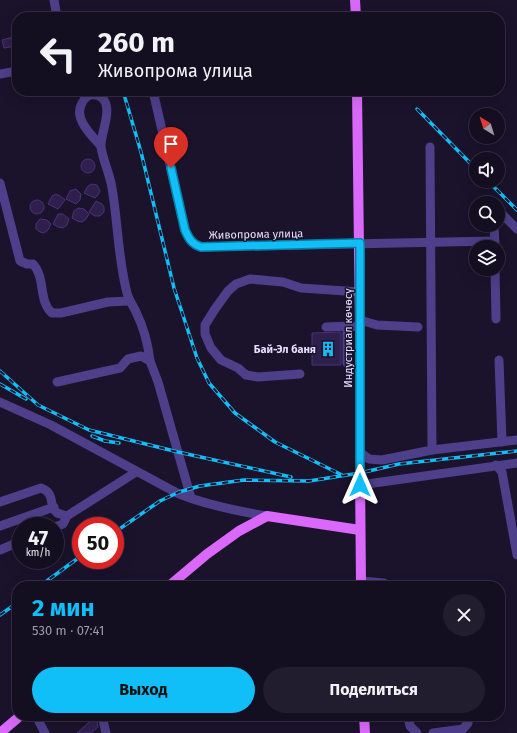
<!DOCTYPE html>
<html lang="ru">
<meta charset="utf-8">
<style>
body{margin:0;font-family:"Fira Sans",sans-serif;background:#211c2e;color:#f1f3f6;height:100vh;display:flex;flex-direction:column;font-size:15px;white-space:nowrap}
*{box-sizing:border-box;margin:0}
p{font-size:13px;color:#9d9ca5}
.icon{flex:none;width:22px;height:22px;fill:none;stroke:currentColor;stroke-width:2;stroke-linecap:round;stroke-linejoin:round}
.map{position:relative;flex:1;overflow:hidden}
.details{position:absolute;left:12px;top:581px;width:493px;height:140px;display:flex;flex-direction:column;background:#140e21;border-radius:16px;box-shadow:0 4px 16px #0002,0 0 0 1px #332e3f}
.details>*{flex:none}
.banner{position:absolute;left:12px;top:12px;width:493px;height:84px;border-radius:16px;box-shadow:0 4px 16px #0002,0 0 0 1px #332e3f;background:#140e21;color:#f1f3f6;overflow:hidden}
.needle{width:26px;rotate:322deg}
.controls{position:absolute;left:469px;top:108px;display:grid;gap:8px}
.controls a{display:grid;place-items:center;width:36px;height:36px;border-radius:50%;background:#140e21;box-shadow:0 4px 16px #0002,0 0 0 1px #332e3f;font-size:20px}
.speed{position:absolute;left:12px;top:517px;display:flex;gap:8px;font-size:20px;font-weight:700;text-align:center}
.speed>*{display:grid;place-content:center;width:52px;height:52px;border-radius:50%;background:#140e21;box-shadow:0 4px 16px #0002,0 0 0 1px #332e3f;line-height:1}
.speed small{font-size:10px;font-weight:400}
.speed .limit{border:6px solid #d22;background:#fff;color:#111}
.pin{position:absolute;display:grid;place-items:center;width:34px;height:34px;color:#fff;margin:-41px -17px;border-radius:50% 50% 50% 0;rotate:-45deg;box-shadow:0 0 4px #0007}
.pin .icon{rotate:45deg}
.me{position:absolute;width:44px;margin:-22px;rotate:0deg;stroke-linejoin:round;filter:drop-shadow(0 0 3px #0008)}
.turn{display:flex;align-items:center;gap:14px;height:84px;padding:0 20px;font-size:18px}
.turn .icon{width:52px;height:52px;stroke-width:2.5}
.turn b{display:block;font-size:28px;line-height:34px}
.round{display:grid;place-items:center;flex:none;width:42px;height:42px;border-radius:21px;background:#211c2e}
.summary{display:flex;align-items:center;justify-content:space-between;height:68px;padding:0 20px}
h1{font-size:24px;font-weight:700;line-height:30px;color:#10bff8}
.cta{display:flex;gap:8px;margin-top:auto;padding:8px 20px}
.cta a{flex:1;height:46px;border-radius:24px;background:#10bff8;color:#111;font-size:16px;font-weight:700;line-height:46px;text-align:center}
.cta a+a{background:#211c2e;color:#f1f3f6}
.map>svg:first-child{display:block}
.building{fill:#2f1f4d;stroke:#4a3278}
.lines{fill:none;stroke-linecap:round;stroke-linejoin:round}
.minor{stroke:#4d3f89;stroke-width:9}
.major{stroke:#da69fb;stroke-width:10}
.rail-casing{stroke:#10bff8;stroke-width:3.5}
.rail{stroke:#1b122c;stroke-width:2;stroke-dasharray:6;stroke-linecap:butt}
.route-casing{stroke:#0a7ca1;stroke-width:10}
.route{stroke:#10bff8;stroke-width:7}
.labels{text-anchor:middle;stroke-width:3;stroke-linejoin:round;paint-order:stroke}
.street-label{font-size:11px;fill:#e7dffe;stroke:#1b122c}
.poi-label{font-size:11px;font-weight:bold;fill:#e7dffe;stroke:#1b122c;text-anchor:end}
</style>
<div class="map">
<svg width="517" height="733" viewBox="0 0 517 733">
<rect width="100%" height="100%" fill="#1b122c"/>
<g class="building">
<polygon points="13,37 15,46 4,48 2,40"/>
<circle cx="88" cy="166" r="7"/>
<polygon points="92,184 97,185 100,191 98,195 95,198 84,193 88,186"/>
<polygon points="76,189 81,194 80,200 76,204 66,199 70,191"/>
<polygon points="56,194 60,196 65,200 58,209 48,204 52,196"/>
<circle cx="37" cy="207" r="7"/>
<polygon points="96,201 102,204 104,207 104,212 100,216 95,216 89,212"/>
<polygon points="78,208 84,209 89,214 86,219 82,222 77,221 72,218 74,211"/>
<polygon points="58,214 63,214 69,219 67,225 63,228 58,227 53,224"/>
<polygon points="40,219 47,220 51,224 48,230 44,233 40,232 36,229 36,224"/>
<polygon points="341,332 341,365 312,365 312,333"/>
<polygon points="96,716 98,727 91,733 77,733"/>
</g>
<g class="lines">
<g class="minor">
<polyline points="54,0 57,17"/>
<polyline points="0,74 17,71"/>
<path d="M 153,91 L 185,230 C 189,239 192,244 201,247 L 494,241"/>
<path d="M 101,146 C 91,135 73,118 82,103 C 84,99 87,96 91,95 C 94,94 96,95 99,96 C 116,104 100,133 101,147 C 103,161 110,174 112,188 C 118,223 118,259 127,293 C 129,301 133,305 136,312 C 144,328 148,344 150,361"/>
<polyline points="430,147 432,450"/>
<path d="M 0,183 L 20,261 L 27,264 L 33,264 C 46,278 38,301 52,313 L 61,313 L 108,302 L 129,301"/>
<polyline points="498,216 503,215 517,229"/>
<polyline points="494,225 495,246"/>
<polyline points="495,269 496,319"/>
<polyline points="360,320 377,325 418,327"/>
<polyline points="347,326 347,363"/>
<polyline points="326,327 350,326 360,327"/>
<polyline points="499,360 502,442"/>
<polyline points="300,374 258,377 246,375 238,368 221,360 211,348 205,334 205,325 215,309 228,291 236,284 250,279 283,282 301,288 360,292"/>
<polyline points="57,382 120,368 128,359 141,356 150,361 158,382 191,498"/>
<path d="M 0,402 L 51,425 L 177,493 C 206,505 236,511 267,516"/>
<polyline points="360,452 369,459 382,460 432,450 517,440"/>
<polyline points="496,465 502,472 517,555"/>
<polyline points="360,485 517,463"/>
<path d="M 0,502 L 41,488 C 56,493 48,506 57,513 C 60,514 64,515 67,516"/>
<polyline points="0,526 54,507"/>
<polyline points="55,527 63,524 67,516 136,472"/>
<polyline points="0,550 21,541"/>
<polyline points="361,581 384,583 387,586"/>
<polyline points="36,716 45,733"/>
<polyline points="102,716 106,733"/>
<polyline points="408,716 410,726 417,733"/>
<polyline points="433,733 463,729 468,723 469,716"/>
</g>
<g class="major">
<polyline points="355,0 356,17"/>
<polyline points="357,91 360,327 360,473 361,586"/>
<polyline points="169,586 207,554 239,531 267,516 360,530"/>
<polyline points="364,716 365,733"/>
<polyline points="0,733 20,716"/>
</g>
<defs>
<g id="rail">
<polyline points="123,91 141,152 174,288 197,358 209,383 235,413 275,442 342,475"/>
<polyline points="417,109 476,169"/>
<polyline points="488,181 517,210"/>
<polyline points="0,371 38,405 89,430 178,452 291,477"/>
<polyline points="0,384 26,399"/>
<polyline points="92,436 105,441 119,443"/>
<polyline points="115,532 160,501 179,492 200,486 244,480 309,481 360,473 399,464 517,451"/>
<polyline points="40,586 81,556"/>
<polyline points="0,615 17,603"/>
</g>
</defs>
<use href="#rail" class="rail-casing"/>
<use href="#rail" class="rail"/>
</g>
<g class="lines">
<defs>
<path id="route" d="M 171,168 L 185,230 C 189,239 192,244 201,247 L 360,243 L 360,485"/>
</defs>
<use href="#route" class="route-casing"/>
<use href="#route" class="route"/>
</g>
<defs>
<symbol id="building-bare" viewBox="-9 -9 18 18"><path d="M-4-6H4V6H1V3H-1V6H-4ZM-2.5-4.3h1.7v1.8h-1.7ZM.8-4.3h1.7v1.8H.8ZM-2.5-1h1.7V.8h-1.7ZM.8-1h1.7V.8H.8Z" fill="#10bff8" stroke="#1b122c" stroke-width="2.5" paint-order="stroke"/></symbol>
</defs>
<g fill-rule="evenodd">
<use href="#building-bare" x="317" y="338" width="22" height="22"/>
</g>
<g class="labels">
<g class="street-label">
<text transform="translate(256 234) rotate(-1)" y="4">Живопрома улица</text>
<text transform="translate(348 338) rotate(-90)" y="4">Индустриал көчөсү</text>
</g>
<g class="poi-label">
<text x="316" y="353">Бай-Эл баня</text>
</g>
</g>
</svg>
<div class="controls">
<a><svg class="needle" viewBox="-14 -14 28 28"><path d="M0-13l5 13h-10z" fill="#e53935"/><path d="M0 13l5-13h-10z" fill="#9d9ca5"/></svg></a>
<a><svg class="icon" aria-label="sound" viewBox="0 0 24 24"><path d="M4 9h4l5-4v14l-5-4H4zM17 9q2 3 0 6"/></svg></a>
<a><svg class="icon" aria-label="search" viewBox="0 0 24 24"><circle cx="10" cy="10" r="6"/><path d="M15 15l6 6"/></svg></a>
<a><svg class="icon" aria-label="layers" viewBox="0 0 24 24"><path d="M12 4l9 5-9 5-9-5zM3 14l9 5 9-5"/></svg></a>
</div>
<div class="speed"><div>47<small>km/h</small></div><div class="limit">50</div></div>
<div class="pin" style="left:171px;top:168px;background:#d93025"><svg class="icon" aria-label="arrive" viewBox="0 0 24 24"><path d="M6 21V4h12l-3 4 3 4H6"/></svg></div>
<svg class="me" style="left:360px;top:485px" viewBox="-20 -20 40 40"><path d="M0-17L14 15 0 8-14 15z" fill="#10bff8" stroke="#fff" stroke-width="4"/></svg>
<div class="banner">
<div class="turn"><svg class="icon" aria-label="left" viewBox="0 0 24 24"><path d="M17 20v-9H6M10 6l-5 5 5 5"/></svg><div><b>260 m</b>Живопрома улица</div></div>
</div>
<section class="details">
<div class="summary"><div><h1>2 мин</h1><p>530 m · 07:41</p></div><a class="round"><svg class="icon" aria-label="close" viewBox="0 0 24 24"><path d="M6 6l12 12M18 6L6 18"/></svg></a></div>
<div class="cta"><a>Выход</a><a>Поделиться</a></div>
</section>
</div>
